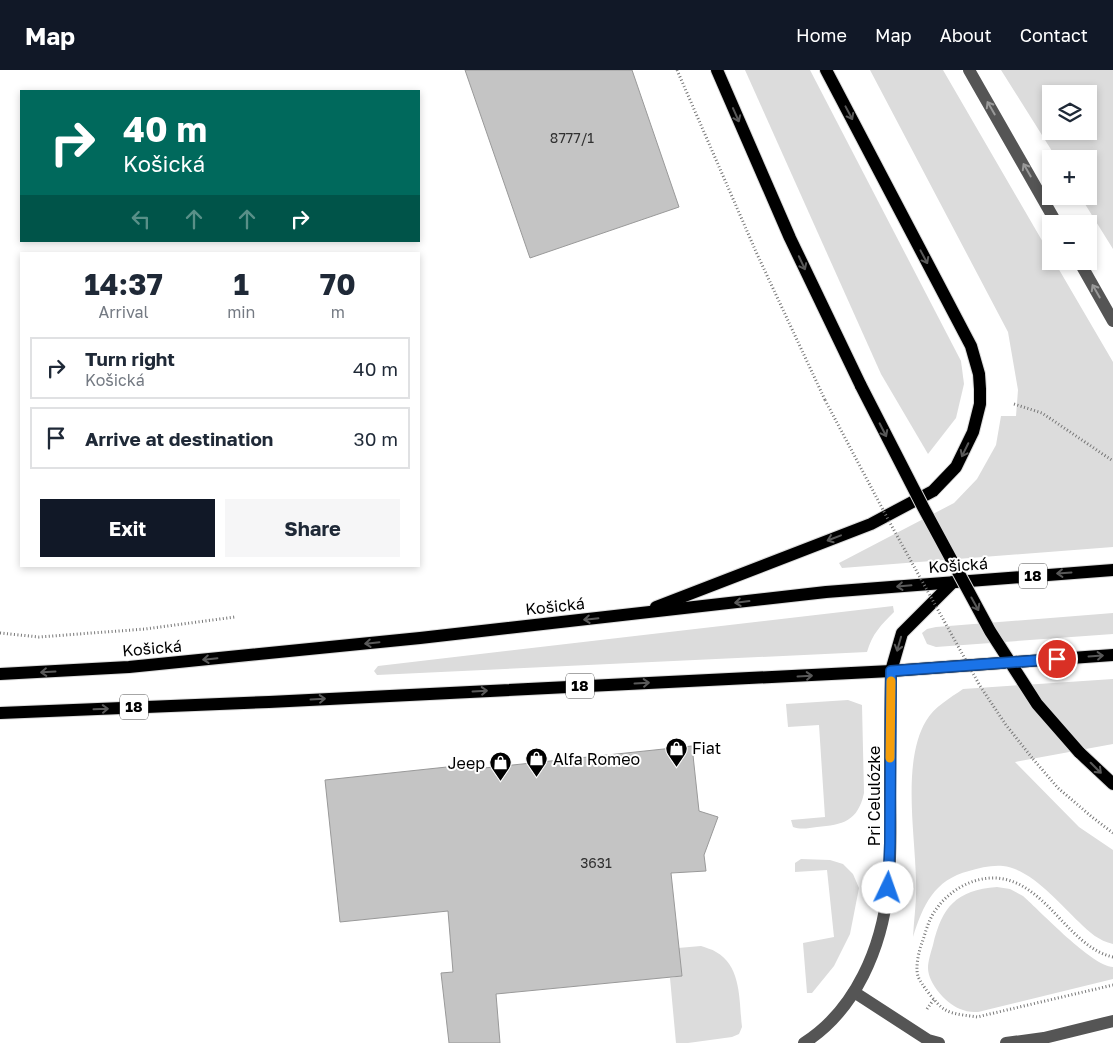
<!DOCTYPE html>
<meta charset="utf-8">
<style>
body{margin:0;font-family:"Golos Text",sans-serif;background:#f6f6f7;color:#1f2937;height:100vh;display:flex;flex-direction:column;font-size:19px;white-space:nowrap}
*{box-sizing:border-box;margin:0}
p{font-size:16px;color:#747a83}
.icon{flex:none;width:28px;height:28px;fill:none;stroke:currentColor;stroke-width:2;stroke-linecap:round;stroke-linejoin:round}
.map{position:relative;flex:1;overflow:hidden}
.sheet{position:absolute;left:20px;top:182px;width:400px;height:315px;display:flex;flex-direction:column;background:#fff;border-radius:0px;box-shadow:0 2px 8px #0003}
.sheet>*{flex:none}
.hud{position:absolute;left:20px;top:20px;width:400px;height:152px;border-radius:0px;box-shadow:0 2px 8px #0003;background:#00695c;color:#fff;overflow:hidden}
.tools{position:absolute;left:1042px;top:15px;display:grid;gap:10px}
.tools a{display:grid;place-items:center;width:55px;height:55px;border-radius:0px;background:#fff;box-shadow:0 2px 8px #0003;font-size:25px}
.pin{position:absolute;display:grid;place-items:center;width:42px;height:42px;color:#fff;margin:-21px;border:2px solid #fff;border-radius:50%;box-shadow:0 1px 5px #0007}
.me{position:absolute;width:55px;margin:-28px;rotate:3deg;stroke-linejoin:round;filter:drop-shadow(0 0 4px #0008)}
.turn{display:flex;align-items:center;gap:18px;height:105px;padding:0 20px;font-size:22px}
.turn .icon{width:65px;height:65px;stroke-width:2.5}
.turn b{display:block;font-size:35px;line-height:42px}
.lanes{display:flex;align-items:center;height:48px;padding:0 20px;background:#0003;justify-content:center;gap:25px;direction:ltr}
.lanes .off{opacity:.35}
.eta{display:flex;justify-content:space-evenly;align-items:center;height:85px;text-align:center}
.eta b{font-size:30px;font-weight:700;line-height:35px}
.button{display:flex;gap:10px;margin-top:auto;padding:10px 20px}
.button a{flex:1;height:58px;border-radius:0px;background:#111827;color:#fff;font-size:20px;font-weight:700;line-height:58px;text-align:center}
.button a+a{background:#f6f6f7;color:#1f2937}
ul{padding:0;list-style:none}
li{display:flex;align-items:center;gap:15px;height:62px;margin:0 10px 8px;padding:0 10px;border:2px solid #e0e1e3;border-radius:0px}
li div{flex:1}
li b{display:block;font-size:19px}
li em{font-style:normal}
header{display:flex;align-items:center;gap:30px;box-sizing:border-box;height:70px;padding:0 25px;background:#111827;color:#fff}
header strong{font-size:24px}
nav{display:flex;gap:28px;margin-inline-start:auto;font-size:18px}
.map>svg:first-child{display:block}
.green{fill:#dcdcdc;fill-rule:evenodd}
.building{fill:#c4c4c4;stroke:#999}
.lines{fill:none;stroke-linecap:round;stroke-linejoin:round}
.major-casing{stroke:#dbdbdb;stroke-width:14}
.path{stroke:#777;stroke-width:3;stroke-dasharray:1 2.5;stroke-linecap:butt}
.minor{stroke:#555;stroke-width:12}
.major{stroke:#000;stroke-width:12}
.major-bridge-casing{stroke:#dbdbdb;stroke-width:14;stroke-linecap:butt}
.path-bridge{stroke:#777;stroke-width:3;stroke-dasharray:1 2.5;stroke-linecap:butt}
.major-bridge{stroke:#000;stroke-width:12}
.oneway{stroke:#999}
.oneway2{stroke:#595959}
.route-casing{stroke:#114b97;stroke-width:12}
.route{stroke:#1a73e8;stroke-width:9}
.slow{stroke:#f59e0b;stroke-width:9}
.labels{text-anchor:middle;stroke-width:4;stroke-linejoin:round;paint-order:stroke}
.number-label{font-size:14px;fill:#313131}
.shield{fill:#fff;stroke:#4c4c4c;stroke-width:1}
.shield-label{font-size:15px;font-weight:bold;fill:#000}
.street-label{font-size:16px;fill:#000;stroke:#fff}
.poi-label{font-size:16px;fill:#000;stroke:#fff;text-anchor:start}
</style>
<header>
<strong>Map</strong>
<nav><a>Home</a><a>Map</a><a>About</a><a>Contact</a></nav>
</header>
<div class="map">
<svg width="1113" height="973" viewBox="0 0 1113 973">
<rect width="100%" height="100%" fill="#fff"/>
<g class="green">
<polygon points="745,0 810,0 961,291 964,314 956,348 928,384 881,304"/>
<polygon points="870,0 943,0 1051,186 1051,191 1054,191 1113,292 1113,477 842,498 839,493 954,433 977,409 996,375 1001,346 1016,346 1018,320 1008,262"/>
<path d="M 1001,0 L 1113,0 L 1113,179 L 1080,126 L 1089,126 L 1089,89 L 1057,89 ZM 1051,24 L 1089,24 L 1089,61 L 1051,61 Z"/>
<path d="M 893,536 L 894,542 C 881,555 872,564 867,582 L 377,605 L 374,601 L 378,596 Z"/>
<polygon points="1113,543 1113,564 936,577 927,574 922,563 927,559 936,557"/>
<path d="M 1113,609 L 1113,674 L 1015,692 L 1079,757 L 1113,780 L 1113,874 C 1099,871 1089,862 1079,852 C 1059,833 1031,799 1003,796 C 991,795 980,798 969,801 C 934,810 923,835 913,867 C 914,848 917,829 916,810 C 915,763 902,691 926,651 C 934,637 950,628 963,619 Z"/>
<path d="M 848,630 L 862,635 L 864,723 C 858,751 843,755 817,757 C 809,758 801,760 793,757 L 791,750 L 825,747 L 819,655 L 788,657 L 786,634 Z"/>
<polygon points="801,789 830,790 843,794 853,804 859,818 850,864 834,896 812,923 807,923 803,873 834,867 827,800 795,802 795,793"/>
<path d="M 997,817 L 1010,819 L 1023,826 C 1040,841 1093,897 1113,897 L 1113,909 L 978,942 C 974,942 968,942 963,940 C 948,936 928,914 928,898 C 928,891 931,882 933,875 C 942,837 956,820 997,817 Z"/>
<path d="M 701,876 C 706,878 712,879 716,882 C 742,896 739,932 742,957 L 739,964 L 732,967 L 688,973 L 676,973 L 670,908 L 682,906 L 678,878 Z"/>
</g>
<g class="building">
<polygon points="465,0 632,0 679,137 530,188"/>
<polygon points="692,676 699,741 718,747 704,785 706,801 671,803 682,906 496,924 500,973 449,973 441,903 453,902 448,841 340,852 325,710 475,694 475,699"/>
</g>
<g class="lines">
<defs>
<g id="major">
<polyline points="717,0 790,168 861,316"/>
<polyline points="656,537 871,454 933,421 956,397 973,362 980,334 980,319 979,304 971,276 826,0"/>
<polyline points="891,601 902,563 953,512"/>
<polyline points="0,604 129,597 420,568 826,522 1113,500"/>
<polyline points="0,643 269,632 891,601 1113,585"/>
<polyline points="1079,682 1113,714"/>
</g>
</defs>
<use href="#major" class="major-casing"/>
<g class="path">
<polyline points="677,0 757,184 825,330"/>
<polyline points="1014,334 1042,343 1113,391"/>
<polyline points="0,563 39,567 145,559 235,547"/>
<polyline points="1033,689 1058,718 1092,747 1113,763"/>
<path d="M 1113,887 C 1068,877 1046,811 996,808 C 973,807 950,820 937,838 C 929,848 926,861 922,873 C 919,880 915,898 918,906 C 920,913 937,935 944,939 C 953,945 966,945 977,947 L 1113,915"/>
<polyline points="927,939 934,929"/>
</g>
<g class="minor">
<polyline points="969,0 1057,154"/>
<polyline points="1079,191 1113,251"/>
<polyline points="854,922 928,970 939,973"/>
<path d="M 804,973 C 856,940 882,877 888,818 C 892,785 890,752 890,719 C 890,680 890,641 891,601"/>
<polyline points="1006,973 1044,968 1113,951"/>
</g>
<use href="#major" class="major"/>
<defs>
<polyline id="major-bridge" points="861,316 923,437 990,561 1037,634 1079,682"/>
</defs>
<use href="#major-bridge" class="major-bridge-casing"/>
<polyline class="path-bridge" points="825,330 890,453 980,616 1006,655 1033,689"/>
<use href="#major-bridge" class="major-bridge"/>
</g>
<defs><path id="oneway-shaft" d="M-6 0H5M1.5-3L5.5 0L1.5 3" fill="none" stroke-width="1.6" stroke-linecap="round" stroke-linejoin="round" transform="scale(1.25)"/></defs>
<g class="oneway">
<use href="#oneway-shaft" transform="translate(991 38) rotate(-120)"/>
<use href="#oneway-shaft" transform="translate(1027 100) rotate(-120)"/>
<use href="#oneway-shaft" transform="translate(1096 221) rotate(-120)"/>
</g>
<g class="oneway2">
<use href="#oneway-shaft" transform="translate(849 43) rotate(62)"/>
<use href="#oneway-shaft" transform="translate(736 45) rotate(66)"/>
<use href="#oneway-shaft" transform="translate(924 187) rotate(62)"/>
<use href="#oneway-shaft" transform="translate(802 193) rotate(65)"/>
<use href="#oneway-shaft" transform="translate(883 360) rotate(63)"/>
<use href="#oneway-shaft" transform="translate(965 380) rotate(116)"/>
<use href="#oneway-shaft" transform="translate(834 468) rotate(159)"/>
<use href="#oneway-shaft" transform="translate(1064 503) rotate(176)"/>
<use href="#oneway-shaft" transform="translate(904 516) rotate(175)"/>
<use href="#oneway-shaft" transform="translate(742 532) rotate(173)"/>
<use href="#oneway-shaft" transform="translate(975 534) rotate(61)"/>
<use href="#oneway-shaft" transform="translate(591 549) rotate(174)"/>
<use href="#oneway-shaft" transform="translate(372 573) rotate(174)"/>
<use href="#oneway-shaft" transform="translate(899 574) rotate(106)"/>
<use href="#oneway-shaft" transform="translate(1096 586) rotate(-4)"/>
<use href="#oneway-shaft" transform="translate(210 589) rotate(174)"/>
<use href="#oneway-shaft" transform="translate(48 602) rotate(177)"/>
<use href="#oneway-shaft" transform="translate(805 606) rotate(-3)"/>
<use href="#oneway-shaft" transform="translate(642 613) rotate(-3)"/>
<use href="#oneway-shaft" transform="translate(480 621) rotate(-3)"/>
<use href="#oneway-shaft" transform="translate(318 629) rotate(-3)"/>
<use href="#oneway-shaft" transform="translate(101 639) rotate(-2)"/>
<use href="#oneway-shaft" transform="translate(1096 698) rotate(45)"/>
</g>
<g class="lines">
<defs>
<polyline id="route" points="888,818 890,773 891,601 1057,589"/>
</defs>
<use href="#route" class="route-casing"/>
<use href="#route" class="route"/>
<polyline class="slow" points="890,688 891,611"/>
</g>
<defs>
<symbol id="shop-pin" viewBox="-11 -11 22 30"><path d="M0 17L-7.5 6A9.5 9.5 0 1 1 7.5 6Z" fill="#000" stroke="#fff"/><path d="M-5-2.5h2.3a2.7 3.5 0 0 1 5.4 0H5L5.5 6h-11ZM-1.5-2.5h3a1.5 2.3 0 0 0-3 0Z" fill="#fff"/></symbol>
</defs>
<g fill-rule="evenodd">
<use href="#shop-pin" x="664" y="666" width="25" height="34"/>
<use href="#shop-pin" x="524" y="676" width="25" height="34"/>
<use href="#shop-pin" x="488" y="680" width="25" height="34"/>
</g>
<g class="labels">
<g class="number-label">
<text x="572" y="73">8777/1</text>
<text x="596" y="798">3631</text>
</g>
<g class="shield">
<rect x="1019" y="493.5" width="28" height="25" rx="4"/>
<rect x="566" y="603.5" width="28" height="25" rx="4"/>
<rect x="120" y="624.5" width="28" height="25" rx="4"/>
</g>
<g class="shield-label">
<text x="1033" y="511">18</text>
<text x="580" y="621">18</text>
<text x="134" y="642">18</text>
</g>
<g class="street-label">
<text transform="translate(958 495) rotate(-4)" y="6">Košická</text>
<text transform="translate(555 536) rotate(-6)" y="6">Košická</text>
<text transform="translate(152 578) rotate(-5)" y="6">Košická</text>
<text transform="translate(874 726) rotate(-90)" y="6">Pri Celulózke</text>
</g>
<g class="poi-label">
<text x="692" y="684">Fiat</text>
<text x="553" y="695">Alfa Romeo</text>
<text x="485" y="699" text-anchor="end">Jeep</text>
</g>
</g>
</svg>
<div class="tools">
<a><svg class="icon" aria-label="layers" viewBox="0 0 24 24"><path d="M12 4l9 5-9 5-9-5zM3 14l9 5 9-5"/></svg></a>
<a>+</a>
<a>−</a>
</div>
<div class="pin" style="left:1057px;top:589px;background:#d93025"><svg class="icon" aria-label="arrive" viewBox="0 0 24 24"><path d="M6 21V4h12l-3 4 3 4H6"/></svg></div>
<svg class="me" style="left:888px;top:818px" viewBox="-20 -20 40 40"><circle r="19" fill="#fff"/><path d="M0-13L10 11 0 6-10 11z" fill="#1a73e8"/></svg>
<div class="hud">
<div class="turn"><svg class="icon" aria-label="right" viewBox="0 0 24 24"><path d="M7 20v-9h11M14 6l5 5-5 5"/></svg><div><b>40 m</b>Košická</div></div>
<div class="lanes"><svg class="icon off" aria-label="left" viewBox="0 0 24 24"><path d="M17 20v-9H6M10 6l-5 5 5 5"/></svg><svg class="icon off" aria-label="ahead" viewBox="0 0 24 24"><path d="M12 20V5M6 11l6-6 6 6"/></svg><svg class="icon off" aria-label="ahead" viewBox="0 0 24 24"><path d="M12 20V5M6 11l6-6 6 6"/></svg><svg class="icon" aria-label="right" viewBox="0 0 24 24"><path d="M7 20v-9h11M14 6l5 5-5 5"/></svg></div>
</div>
<section class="sheet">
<div class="eta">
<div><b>14:37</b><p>Arrival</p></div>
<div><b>1</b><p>min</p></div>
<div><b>70</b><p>m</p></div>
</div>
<ul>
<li><svg class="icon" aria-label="right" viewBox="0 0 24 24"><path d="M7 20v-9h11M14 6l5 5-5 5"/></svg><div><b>Turn right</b><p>Košická</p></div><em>40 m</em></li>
<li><svg class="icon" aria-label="arrive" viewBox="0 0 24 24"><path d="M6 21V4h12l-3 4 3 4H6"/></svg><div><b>Arrive at destination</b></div><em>30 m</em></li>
</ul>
<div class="button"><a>Exit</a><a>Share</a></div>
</section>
</div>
